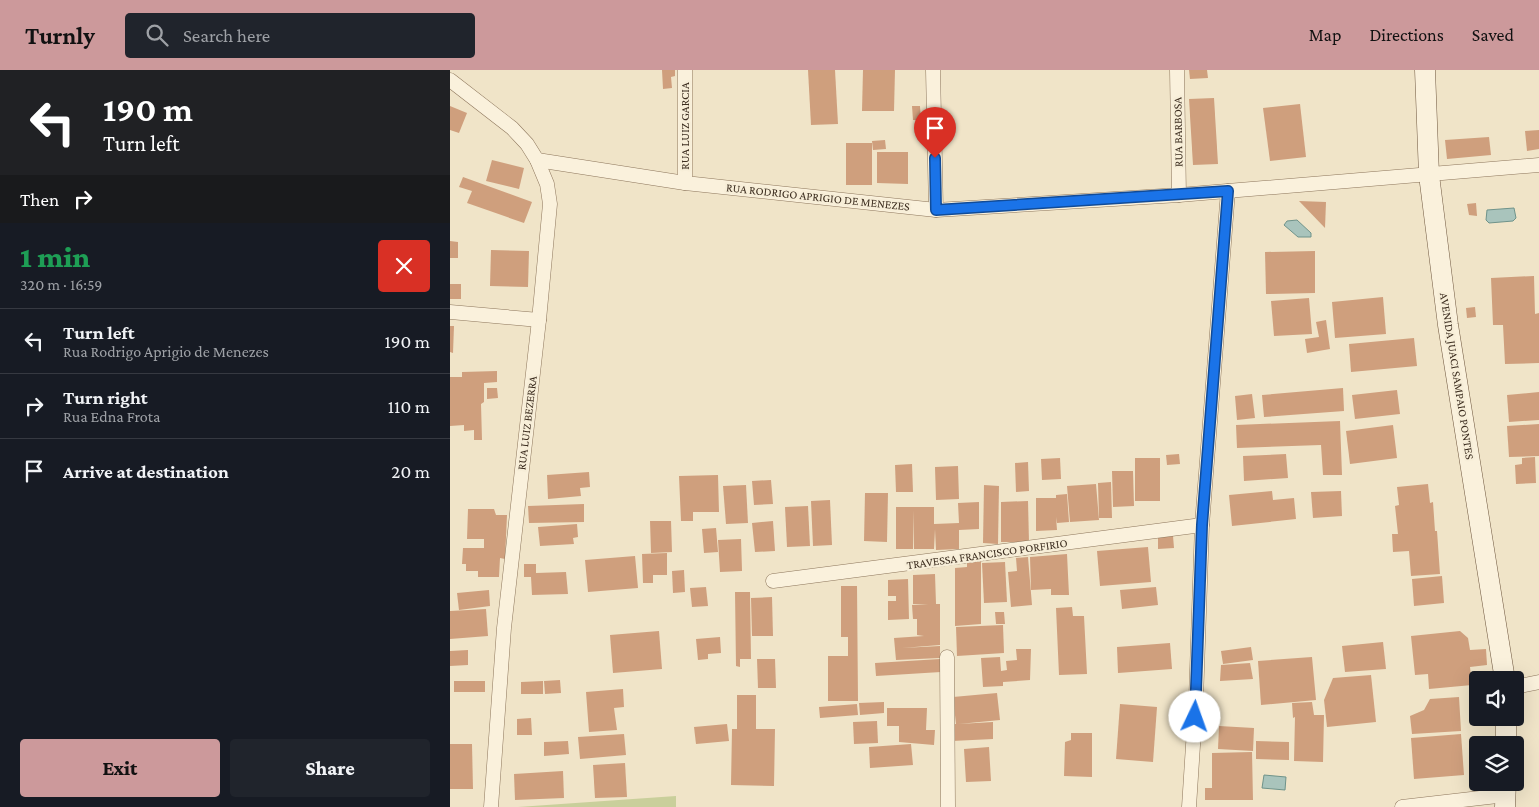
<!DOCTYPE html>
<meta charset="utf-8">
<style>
body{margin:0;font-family:"Crimson Pro",serif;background:#20242c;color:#f1f3f6;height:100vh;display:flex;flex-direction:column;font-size:19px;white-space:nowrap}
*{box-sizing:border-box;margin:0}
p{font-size:16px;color:#9ea1a6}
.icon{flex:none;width:28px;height:28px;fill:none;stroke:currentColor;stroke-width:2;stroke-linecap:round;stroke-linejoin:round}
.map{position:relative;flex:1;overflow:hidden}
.drawer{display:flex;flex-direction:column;background:#171b24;width:450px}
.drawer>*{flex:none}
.hud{background:#202124;color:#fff;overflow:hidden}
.tools{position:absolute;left:1019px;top:601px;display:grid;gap:10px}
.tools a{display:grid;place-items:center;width:55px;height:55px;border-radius:5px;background:#171b24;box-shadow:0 5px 20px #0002;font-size:25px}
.pin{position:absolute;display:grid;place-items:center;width:42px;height:42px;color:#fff;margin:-51px -21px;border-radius:50% 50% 50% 0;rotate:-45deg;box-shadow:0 0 5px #0007}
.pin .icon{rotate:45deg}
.me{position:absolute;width:55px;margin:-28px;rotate:3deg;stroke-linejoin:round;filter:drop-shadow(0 0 4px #0008)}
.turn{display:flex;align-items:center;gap:18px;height:105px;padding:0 20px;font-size:22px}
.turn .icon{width:65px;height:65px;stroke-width:2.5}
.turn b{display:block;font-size:35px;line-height:42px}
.then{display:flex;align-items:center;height:48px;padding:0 20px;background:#0003;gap:10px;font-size:19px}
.round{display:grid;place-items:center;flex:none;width:52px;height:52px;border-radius:5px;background:#20242c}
.headline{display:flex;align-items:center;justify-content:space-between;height:85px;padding:0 20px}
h1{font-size:30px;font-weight:800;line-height:38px;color:#1e9e55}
.action{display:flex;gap:10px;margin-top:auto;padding:10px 20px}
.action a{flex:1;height:58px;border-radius:5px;background:#cc999b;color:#111;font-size:20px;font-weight:800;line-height:58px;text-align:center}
.action a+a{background:#20242c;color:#f1f3f6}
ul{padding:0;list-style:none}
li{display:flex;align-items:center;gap:15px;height:65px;padding:0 20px;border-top:1px solid #363941}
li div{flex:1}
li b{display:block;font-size:19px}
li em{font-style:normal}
header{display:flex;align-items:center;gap:30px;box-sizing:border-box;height:70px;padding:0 25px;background:#cc999b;color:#111}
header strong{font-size:24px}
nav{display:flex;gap:28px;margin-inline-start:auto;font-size:18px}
.search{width:350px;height:45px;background:#20242c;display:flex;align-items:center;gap:12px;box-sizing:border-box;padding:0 18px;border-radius:5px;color:#9ea1a6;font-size:19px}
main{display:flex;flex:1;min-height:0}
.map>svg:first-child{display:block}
.green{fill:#c9cf9b}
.water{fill:#a9c4bc;stroke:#6f938a}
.building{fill:#cf9f7d}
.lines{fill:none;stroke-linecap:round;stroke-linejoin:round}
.minor-casing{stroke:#8d765c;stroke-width:15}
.secondary-casing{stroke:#6f573f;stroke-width:21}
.minor{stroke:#faf1dc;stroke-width:14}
.secondary{stroke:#faf1dc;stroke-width:20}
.route-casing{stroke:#114b97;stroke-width:12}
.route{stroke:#1a73e8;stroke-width:9}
.labels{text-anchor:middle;stroke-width:4.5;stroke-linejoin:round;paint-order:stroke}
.street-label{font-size:12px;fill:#3d2e20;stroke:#f7eed8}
</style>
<header>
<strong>Turnly</strong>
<div class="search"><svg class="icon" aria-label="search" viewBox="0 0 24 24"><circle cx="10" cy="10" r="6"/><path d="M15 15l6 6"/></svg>Search here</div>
<nav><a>Map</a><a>Directions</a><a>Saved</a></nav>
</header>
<main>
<section class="drawer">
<div class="hud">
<div class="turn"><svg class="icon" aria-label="left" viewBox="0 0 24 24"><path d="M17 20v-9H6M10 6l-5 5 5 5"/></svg><div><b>190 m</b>Turn left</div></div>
<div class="then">Then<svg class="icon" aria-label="right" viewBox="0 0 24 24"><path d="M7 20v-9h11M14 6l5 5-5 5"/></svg></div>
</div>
<div class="headline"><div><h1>1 min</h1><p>320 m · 16:59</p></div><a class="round" style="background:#d93025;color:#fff"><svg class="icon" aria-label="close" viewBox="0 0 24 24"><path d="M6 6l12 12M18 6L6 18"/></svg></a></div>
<ul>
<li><svg class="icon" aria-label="left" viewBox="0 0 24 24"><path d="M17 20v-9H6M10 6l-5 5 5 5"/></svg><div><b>Turn left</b><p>Rua Rodrigo Aprigio de Menezes</p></div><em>190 m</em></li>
<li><svg class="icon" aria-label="right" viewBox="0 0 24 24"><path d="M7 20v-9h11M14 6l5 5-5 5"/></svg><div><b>Turn right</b><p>Rua Edna Frota</p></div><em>110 m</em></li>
<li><svg class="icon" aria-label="arrive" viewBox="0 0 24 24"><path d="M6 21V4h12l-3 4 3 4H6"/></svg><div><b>Arrive at destination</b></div><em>20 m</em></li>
</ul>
<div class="action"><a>Exit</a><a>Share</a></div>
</section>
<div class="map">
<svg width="1089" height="737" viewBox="0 0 1089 737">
<rect width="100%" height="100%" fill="#f0e4c8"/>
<polygon class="green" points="226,726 226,737 68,737"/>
<g class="water">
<polygon points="1064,138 1066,148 1063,151 1039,153 1036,150 1037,140"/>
<polygon points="847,150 861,163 861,167 848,167 834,155 837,151"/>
<polygon points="814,705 836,707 835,720 812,718"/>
</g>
<g class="building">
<polygon points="212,0 225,0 225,6 221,7 222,18 213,19"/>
<polygon points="358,0 385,0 388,54 361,55"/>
<polygon points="413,0 445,0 444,41 412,41"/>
<polygon points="739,0 757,0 758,8 740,9"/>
<polygon points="764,28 768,94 743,95 739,29"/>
<polygon points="850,34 856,87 820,91 813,38"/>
<polygon points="0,36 17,43 9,63 0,60"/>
<polygon points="462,36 470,36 471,50 463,50"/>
<polygon points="1089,60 1089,79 1077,81 1075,61"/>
<polygon points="1039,67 1041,85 997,89 995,70"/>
<polygon points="435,70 436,79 423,80 422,71"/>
<rect x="396" y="73" width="26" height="42"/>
<polygon points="427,82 458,82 458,114 427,113"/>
<polygon points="42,90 74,98 69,119 36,111"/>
<polygon points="13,107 82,132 74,153 17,133 22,121 9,117"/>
<polygon points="849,131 876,132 875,158"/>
<polygon points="1026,133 1027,146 1019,145 1017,134"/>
<polygon points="0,171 8,172 8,188 0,188"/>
<polygon points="41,180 79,181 78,217 40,216"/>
<polygon points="865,181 865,223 816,224 815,182"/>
<polygon points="1084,206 1085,244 1089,243 1089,293 1055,294 1053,255 1043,255 1041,208"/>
<rect x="0" y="214" width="11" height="15"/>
<polygon points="933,227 936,264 885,268 882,232"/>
<polygon points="859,228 862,264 824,266 821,231"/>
<polygon points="1025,237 1026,247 1017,248 1016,238"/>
<polygon points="876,250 880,279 857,283 855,269 869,267 866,252"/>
<polygon points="0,256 4,256 3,283 0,282"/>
<polygon points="964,268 967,296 901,302 899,274"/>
<polygon points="47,301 47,312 34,313 34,332 31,334 32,370 24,370 24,360 14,361 14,355 0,356 0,307 12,307 12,302"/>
<polygon points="37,318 47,318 48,328 37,329"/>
<polygon points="893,318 894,341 814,347 812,325"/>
<polygon points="947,320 950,344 905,349 902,325"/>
<polygon points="1089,322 1089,350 1059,352 1057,325"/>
<polygon points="802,324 805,348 787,350 785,326"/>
<polygon points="890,351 892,405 873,405 871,375 787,378 786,355"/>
<polygon points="1089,354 1089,386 1059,387 1057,356"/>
<polygon points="943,355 947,388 900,394 896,361"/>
<polygon points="729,384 730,394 717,395 716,385"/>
<polygon points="836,384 838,408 794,411 793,386"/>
<polygon points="1085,387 1086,413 1066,414 1065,395 1072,394 1072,388"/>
<polygon points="610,388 611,409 592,410 591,389"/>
<rect x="685" y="388" width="25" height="43"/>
<polygon points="578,392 579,421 566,422 565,393"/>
<polygon points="462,394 463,422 446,422 445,395"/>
<polygon points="508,396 509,429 486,430 485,397"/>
<polygon points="662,401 683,401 684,436 663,437"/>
<polygon points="139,402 140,417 130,418 131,426 98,429 97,405"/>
<polygon points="268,405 269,442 243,442 243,451 231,451 229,406"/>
<polygon points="321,410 323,434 304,435 302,411"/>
<polygon points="661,412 662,448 649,448 648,413"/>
<polygon points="646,414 649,450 620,452 617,416"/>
<polygon points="978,414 980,433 983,432 985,461 987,461 990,504 961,506 959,481 943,482 942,464 948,464 945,436 949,435 947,417"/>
<polygon points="296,415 298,453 276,454 273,416"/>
<polygon points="534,415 549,416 548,474 533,473"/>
<polygon points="822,421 823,430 844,428 846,449 782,456 779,425"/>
<polygon points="891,421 892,446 863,448 861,422"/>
<polygon points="415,423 438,423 437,472 414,471"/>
<polygon points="617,424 619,452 607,453 606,447 607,460 586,461 586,428 606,428 606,425"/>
<polygon points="380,430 382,475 363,476 361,431"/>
<polygon points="578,431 579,472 551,472 551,432"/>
<polygon points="529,432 529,459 509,460 509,479 486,480 485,459 484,479 464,479 464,440 463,479 446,479 446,437 484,437 484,454 509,453 508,433"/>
<polygon points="134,434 134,452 79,453 78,436"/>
<polygon points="358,436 360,476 337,477 335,437"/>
<polygon points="18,439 44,439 46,445 57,445 55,489 50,488 49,507 28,507 28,501 16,501 16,494 12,494 13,478 34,478 34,469 17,469"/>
<polygon points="200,451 221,451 222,482 201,483"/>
<polygon points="323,451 325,481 305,482 302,453"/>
<polygon points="127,454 128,467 123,468 124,474 90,476 88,457"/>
<polygon points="266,458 268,482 254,483 252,459"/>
<polygon points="723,466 724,478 708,479 708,467"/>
<polygon points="291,469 292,501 270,502 268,470"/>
<polygon points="698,477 701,512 650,516 647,481"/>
<polygon points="217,483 217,505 203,505 203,513 193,513 192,484"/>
<polygon points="617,484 619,525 601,525 601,519 581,520 580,487"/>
<polygon points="185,486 188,518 138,522 135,490"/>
<polygon points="578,487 582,535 561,537 558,502 567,501 566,488"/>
<polygon points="517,490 531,490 531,554 505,556 505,498 517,497"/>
<polygon points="555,492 557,532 534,533 532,493"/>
<polygon points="74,494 86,494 86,503 116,502 118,524 82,525 81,507 74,507"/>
<polygon points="234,500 235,522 223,523 222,501"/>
<polygon points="485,504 486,534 490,534 490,575 452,578 490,576 490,588 446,590 444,568 474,566 467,565 467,549 463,549 462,535 478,534 463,534 463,505"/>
<polygon points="992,506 994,533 964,536 962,509"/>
<polygon points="458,509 459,549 438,550 438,531 446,531 446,526 438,526 438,510"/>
<polygon points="391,516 407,516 408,631 378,631 378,586 398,586 398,567 391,567"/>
<polygon points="256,517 258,536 242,537 240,518"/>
<polygon points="706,517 708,535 672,539 670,520"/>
<polygon points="39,520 40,536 9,540 7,523"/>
<polygon points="285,522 300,522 301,589 290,589 290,597 286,596"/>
<polygon points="322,527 323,566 302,566 301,528"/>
<polygon points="622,537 623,546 634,546 637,604 609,605 606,538"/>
<polygon points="36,539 38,566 0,569 0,541"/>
<polygon points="545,542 554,542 555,554 546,554"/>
<polygon points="553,555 554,583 507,586 506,557"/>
<polygon points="209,561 212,599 163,603 160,565"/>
<polygon points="1010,561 1018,568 1020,580 1036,579 1037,595 1020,597 1022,615 979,619 978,604 965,605 961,566"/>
<polygon points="270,567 271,583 258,584 258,589 248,590 246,569"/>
<polygon points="933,572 936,599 895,602 892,576"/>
<polygon points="720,573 722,599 668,603 667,577"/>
<polygon points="801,577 803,590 773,594 771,581"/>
<polygon points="566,579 581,579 580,610 553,612 553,616 533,617 531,588 550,587 551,601 557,600 556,591 567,590"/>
<polygon points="18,580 18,595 0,596 0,581"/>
<polygon points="862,587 866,630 811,635 808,591"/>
<polygon points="307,589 325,589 326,618 308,618"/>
<polygon points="490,589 491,602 426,606 425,593"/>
<polygon points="800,593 803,609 770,611 771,595"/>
<polygon points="921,605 926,652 877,657 874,630 883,608"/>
<polygon points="110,610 111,623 95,624 94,611"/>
<rect x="4" y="611" width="31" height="11"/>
<polygon points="93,611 93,624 71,624 71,612"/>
<polygon points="173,619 174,637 164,638 167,660 139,662 136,622"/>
<polygon points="547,623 550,650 509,654 543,652 543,669 502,671 501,654 506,654 503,627"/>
<polygon points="287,625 306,625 306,659 325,659 324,716 281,715 282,659 287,659"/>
<polygon points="1009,627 1011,661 962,664 960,646 974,640 980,629"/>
<polygon points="434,632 434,643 410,645 409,633"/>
<polygon points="862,632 864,645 874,645 873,692 844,691 845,647 843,648 842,633"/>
<polygon points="407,634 408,645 370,648 369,637"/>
<polygon points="670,634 707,637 703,692 666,689"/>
<polygon points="437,638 477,638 476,660 485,660 484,675 449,672 449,656 437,656"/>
<polygon points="81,648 82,665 67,665 67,649"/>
<polygon points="427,651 428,673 404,674 403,652"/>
<polygon points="277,654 279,671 246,674 244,657"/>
<polygon points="769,656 804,658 803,681 768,679"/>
<polygon points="621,663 642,663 642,707 614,706 615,672 621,670"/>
<polygon points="174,664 176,685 130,689 128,667"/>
<polygon points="1011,664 1014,705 964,709 961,668"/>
<polygon points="118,671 119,684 94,686 94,672"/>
<polygon points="806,671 839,672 839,690 806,689"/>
<polygon points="0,674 22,674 23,719 0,719"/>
<polygon points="461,674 463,695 420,698 419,677"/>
<polygon points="539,677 541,711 516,712 514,679"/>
<polygon points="802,682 803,730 755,730 755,718 762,718 762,683"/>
<polygon points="175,693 177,727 145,728 143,695"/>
<polygon points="113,701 114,728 65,730 64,704"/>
</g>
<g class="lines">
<defs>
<g id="minor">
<polyline points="483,0 486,140"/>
<polyline points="727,0 729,125"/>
<polyline points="0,10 62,58 77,74 87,90 97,114 100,134 89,250 54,558 41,737"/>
<polyline points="87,90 235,113 486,140 729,125 1089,95"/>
<polyline points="235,113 235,0"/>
<polyline points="0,242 89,250"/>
<polyline points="323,511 752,455"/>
<polyline points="497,587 498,737"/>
<polyline points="1065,617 1089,612"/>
<polyline points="739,737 746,629 752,455 778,121"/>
<polyline points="952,737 1056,725"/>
</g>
<g id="secondary">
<polyline points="975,0 979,105 998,255 1055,610"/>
<polyline points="1056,648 1056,675"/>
<polyline points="1055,737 1056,712"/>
</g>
</defs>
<use href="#minor" class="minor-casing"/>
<use href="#secondary" class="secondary-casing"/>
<use href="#minor" class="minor"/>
<use href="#secondary" class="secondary"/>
</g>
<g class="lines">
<defs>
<polyline id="route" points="485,88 486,140 778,121 752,455 745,647"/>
</defs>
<use href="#route" class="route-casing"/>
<use href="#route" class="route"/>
</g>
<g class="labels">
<g class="street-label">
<text transform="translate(235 56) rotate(-90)" y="4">RUA LUIZ GARCIA</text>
<text transform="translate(728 62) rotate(-91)" y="4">RUA BARBOSA</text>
<text transform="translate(368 127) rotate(6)" y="4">RUA RODRIGO APRIGIO DE MENEZES</text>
<text transform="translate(1007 306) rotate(81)" y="4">AVENIDA JUACI SAMPAIO PONTES</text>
<text transform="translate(77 353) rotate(-83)" y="4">RUA LUIZ BEZERRA</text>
<text transform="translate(537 484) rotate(-8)" y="4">TRAVESSA FRANCISCO PORFIRIO</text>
</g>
</g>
</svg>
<div class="tools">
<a><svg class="icon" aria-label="sound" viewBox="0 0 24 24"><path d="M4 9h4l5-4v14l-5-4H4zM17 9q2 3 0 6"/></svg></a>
<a><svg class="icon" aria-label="layers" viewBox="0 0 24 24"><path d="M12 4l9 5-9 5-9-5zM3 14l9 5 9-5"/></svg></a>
</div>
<div class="pin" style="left:485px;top:88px;background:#d93025"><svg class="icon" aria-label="arrive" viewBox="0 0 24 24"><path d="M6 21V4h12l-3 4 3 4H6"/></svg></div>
<svg class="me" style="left:745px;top:647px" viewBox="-20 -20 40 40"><circle r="19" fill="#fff"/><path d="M0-13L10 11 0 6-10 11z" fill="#1a73e8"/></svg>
</div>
</main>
